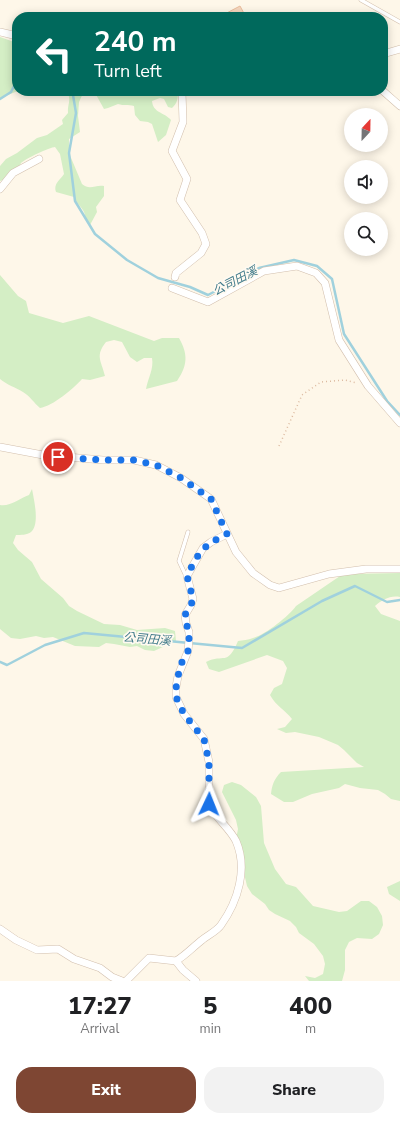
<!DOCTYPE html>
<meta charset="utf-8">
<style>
body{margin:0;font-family:"Nunito Sans","Noto Sans TC",sans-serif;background:#f2f2f2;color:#202124;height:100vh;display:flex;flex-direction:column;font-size:15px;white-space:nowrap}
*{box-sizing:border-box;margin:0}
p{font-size:13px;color:#757577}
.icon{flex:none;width:22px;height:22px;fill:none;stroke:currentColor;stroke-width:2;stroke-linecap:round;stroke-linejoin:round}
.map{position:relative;height:981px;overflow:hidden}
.panel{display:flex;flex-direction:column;background:#fff;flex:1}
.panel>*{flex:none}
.hud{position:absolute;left:12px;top:12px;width:376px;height:84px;border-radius:16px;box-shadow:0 2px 10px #0003;background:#00695c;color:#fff;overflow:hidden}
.needle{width:26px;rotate:22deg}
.buttons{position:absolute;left:344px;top:108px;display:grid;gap:8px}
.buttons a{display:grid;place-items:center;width:44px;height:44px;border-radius:50%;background:#fff;box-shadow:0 2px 10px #0003;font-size:20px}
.pin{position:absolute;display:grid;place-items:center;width:34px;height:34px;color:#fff;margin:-17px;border:2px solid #fff;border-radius:50%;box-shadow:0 1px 4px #0007}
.me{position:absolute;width:44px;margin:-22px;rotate:2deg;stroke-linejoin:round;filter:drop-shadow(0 0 3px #0008)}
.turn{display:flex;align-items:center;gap:14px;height:84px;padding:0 16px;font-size:18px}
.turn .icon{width:52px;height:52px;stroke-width:2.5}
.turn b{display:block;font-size:28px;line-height:34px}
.eta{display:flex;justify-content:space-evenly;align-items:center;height:68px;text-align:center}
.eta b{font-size:24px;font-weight:800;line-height:28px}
.action{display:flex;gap:8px;margin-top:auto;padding:8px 16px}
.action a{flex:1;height:46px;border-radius:16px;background:#7e4633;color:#fff;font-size:16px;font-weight:800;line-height:46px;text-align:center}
.action a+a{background:#f2f2f2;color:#202124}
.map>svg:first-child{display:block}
.green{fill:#d4eec5}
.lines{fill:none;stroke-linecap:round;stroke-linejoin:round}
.stream{stroke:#a0d1dd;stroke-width:2.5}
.building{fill:#f6d7be;stroke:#eabe9d}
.lane-casing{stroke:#d2bfad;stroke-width:4.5}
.street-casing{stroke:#d2bfad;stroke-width:8}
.path{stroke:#dcbaa0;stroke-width:1.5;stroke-dasharray:1 3;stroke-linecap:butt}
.lane{stroke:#fff;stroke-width:3.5}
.street{stroke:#fff;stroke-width:7}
.route{stroke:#1a73e8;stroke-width:7;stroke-dasharray:0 12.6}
.labels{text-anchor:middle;stroke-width:3.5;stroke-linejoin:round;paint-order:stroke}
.water-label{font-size:12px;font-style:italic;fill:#3e7989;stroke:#fffaf1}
</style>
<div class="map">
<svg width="400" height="981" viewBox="0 0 400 981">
<rect width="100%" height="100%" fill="#fef7e9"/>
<g class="green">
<polygon points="0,37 17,43 17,91 18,91 0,98"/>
<path d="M 67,91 L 84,91 L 79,102 L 78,116 L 80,132 L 69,139 L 69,153 L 82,184 C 90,191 96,184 104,186 L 104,196 L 96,207 L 97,212 L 90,225 C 85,221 86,217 84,212 C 82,207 76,203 74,197 L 56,192 C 53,184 60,180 64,174 L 60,154 L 55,147 C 50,147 25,159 21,163 C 19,166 19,169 17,172 C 13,177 6,179 0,181 L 0,166 L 6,159 L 17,153 L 37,138 L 47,135 L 63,124 L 62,120 L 68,113 C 67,104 72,101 67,91 Z"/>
<path d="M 94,91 L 177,91 C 179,97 177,104 172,108 L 168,107 L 164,99 L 160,98 L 152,101 C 153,113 164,112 171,120 L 166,135 L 158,142 L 152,124 L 148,122 L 140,121 L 135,115 L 134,106 C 128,104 124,106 118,104 L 108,108 L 104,109 Z"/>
<path d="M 0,275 L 18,296 L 26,301 L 29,313 L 63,323 L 89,316 L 154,341 L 162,338 L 179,338 C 188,354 188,365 177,381 L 146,389 C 148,378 154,369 152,358 L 144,358 L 137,362 L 130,357 L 122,342 L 114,340 L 106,342 C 95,356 101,360 105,376 L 90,380 L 82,379 C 73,389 53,406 40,408 C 34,403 30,396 23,392 C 15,387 7,385 0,379 Z"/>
<path d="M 32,489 C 34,500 40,524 31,532 C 27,535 21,535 16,535 L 13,543 L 18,550 L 32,562 L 41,579 L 63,598 L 69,606 L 77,611 L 104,624 L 120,625 L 137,630 L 165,628 L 175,631 L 176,641 L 154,651 L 145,650 L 137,646 L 130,647 L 114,644 L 106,643 L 99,647 L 75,646 L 53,637 L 44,638 L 36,636 L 20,639 L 11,638 L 0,629 L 0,505 C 10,507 20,498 29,495 Z"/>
<path d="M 400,573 L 400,597 C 390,595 382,600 375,606 L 381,614 L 400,621 L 400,801 L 391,799 L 385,794 L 378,790 L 360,788 L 345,784 L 339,788 L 312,794 L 293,802 L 284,802 L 271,794 C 272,785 274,779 281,772 L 364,767 L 357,763 L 344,750 L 338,745 L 319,737 L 295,732 L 286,733 L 277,729 L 285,727 L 292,719 C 285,710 276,706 270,695 L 274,688 L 282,684 L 287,668 L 283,661 L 267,655 L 219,672 L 209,669 L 206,662 C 224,653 227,667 238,641 C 243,640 248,640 253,638 C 265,635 289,616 296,606 L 340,576 L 347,574 Z"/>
<polygon points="232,782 241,785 256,797 261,806 264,843 275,869 286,884 296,887 313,906 339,912 347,911 361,901 369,901 377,907 382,916 383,925 379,934 372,939 357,938 349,942 345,950 345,970 342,981 309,981 305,976 315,978 323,974 325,964 323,956 314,944 299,933 296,927 290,921 275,914 269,910 265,904 252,894 247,886 236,839 238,829 236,820 222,792 224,785"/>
<polygon points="400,881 400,901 389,894 387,887"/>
</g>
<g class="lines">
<g class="stream">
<polyline points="71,91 73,95 76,113 69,153 75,201 95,234 127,260 158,278 190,287 208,295 259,268 294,260 317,266 332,279 344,334 387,401 400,415"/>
<polyline points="0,99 11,92 17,80"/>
<polyline points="0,662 7,665 45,645 84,633 242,648 322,601 355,586 387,602 400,600"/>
</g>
</g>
<polygon class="building" points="240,6 246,17 219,17"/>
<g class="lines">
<defs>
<g id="lane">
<polyline points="361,0 400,22"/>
<polyline points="186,576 179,561 188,532"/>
</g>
<g id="street">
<polyline points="0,32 17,36"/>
<polyline points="383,54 400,49"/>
<polyline points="383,91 400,106"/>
<polyline points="0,189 13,173 39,159"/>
<polyline points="175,277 176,273 201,253 206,244 202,233 180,200 187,179 172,151 183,122 182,92"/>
<polyline points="172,288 208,302 264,271 297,266 316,273 325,283 339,340 368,386 400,423"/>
<polyline points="0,447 43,455 103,460 134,460 156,465 181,478 211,499 236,552 253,573 270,585 279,588 329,574 366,569 400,569"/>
<polyline points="0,929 16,940 37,950 58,949 74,959 100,968 112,977 122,981"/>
<polyline points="126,981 149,958 176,961"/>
<path d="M 196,981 L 183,970 L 176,961 C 186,955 193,947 202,940 C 208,935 217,931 221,925 C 238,901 248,869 236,841 C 229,827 215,818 209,804 L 209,762 L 204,739 L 184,714 L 176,697 L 176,687 L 178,676 L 188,651 L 189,640 L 189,632 L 186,623 L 185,615 L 191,605 L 193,599 L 187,576 L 203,548 L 211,542 L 227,534"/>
</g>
</defs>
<use href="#lane" class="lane-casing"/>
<use href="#street" class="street-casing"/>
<polyline class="path" points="279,446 302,395 321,382 345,380 357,383"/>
<use href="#lane" class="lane"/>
<use href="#street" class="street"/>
</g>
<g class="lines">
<path class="route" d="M 58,457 L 103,460 L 134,460 L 156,465 L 181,478 L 211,499 L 227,534 C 202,546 199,552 187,576 L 193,599 L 191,605 L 185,615 L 186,623 L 189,632 L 189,640 L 188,651 L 182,662 L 178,676 L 176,688 L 176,697 L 184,714 L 204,739 L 209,762 L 209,804"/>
</g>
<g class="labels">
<g class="water-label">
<text transform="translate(235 281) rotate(-27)" y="4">公司田溪</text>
<text transform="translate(147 639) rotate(5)" y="4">公司田溪</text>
</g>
</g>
</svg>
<div class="buttons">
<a><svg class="needle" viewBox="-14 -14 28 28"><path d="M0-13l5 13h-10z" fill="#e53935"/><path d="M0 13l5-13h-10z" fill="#757577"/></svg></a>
<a><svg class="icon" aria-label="sound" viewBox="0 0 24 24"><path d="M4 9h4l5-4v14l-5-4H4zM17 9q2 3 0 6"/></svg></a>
<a><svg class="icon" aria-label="search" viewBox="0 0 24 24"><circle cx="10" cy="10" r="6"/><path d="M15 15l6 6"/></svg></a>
</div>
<div class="pin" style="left:58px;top:457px;background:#d93025"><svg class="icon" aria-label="arrive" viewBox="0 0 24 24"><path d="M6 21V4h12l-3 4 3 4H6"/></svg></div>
<svg class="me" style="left:209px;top:804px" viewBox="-20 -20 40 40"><path d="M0-17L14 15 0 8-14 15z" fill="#1a73e8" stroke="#fff" stroke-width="4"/></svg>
<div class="hud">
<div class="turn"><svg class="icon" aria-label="left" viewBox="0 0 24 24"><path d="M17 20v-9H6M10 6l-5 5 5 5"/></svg><div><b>240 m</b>Turn left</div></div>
</div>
</div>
<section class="panel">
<div class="eta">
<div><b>17:27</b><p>Arrival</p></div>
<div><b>5</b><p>min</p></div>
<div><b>400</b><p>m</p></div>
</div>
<div class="action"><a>Exit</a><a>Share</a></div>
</section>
